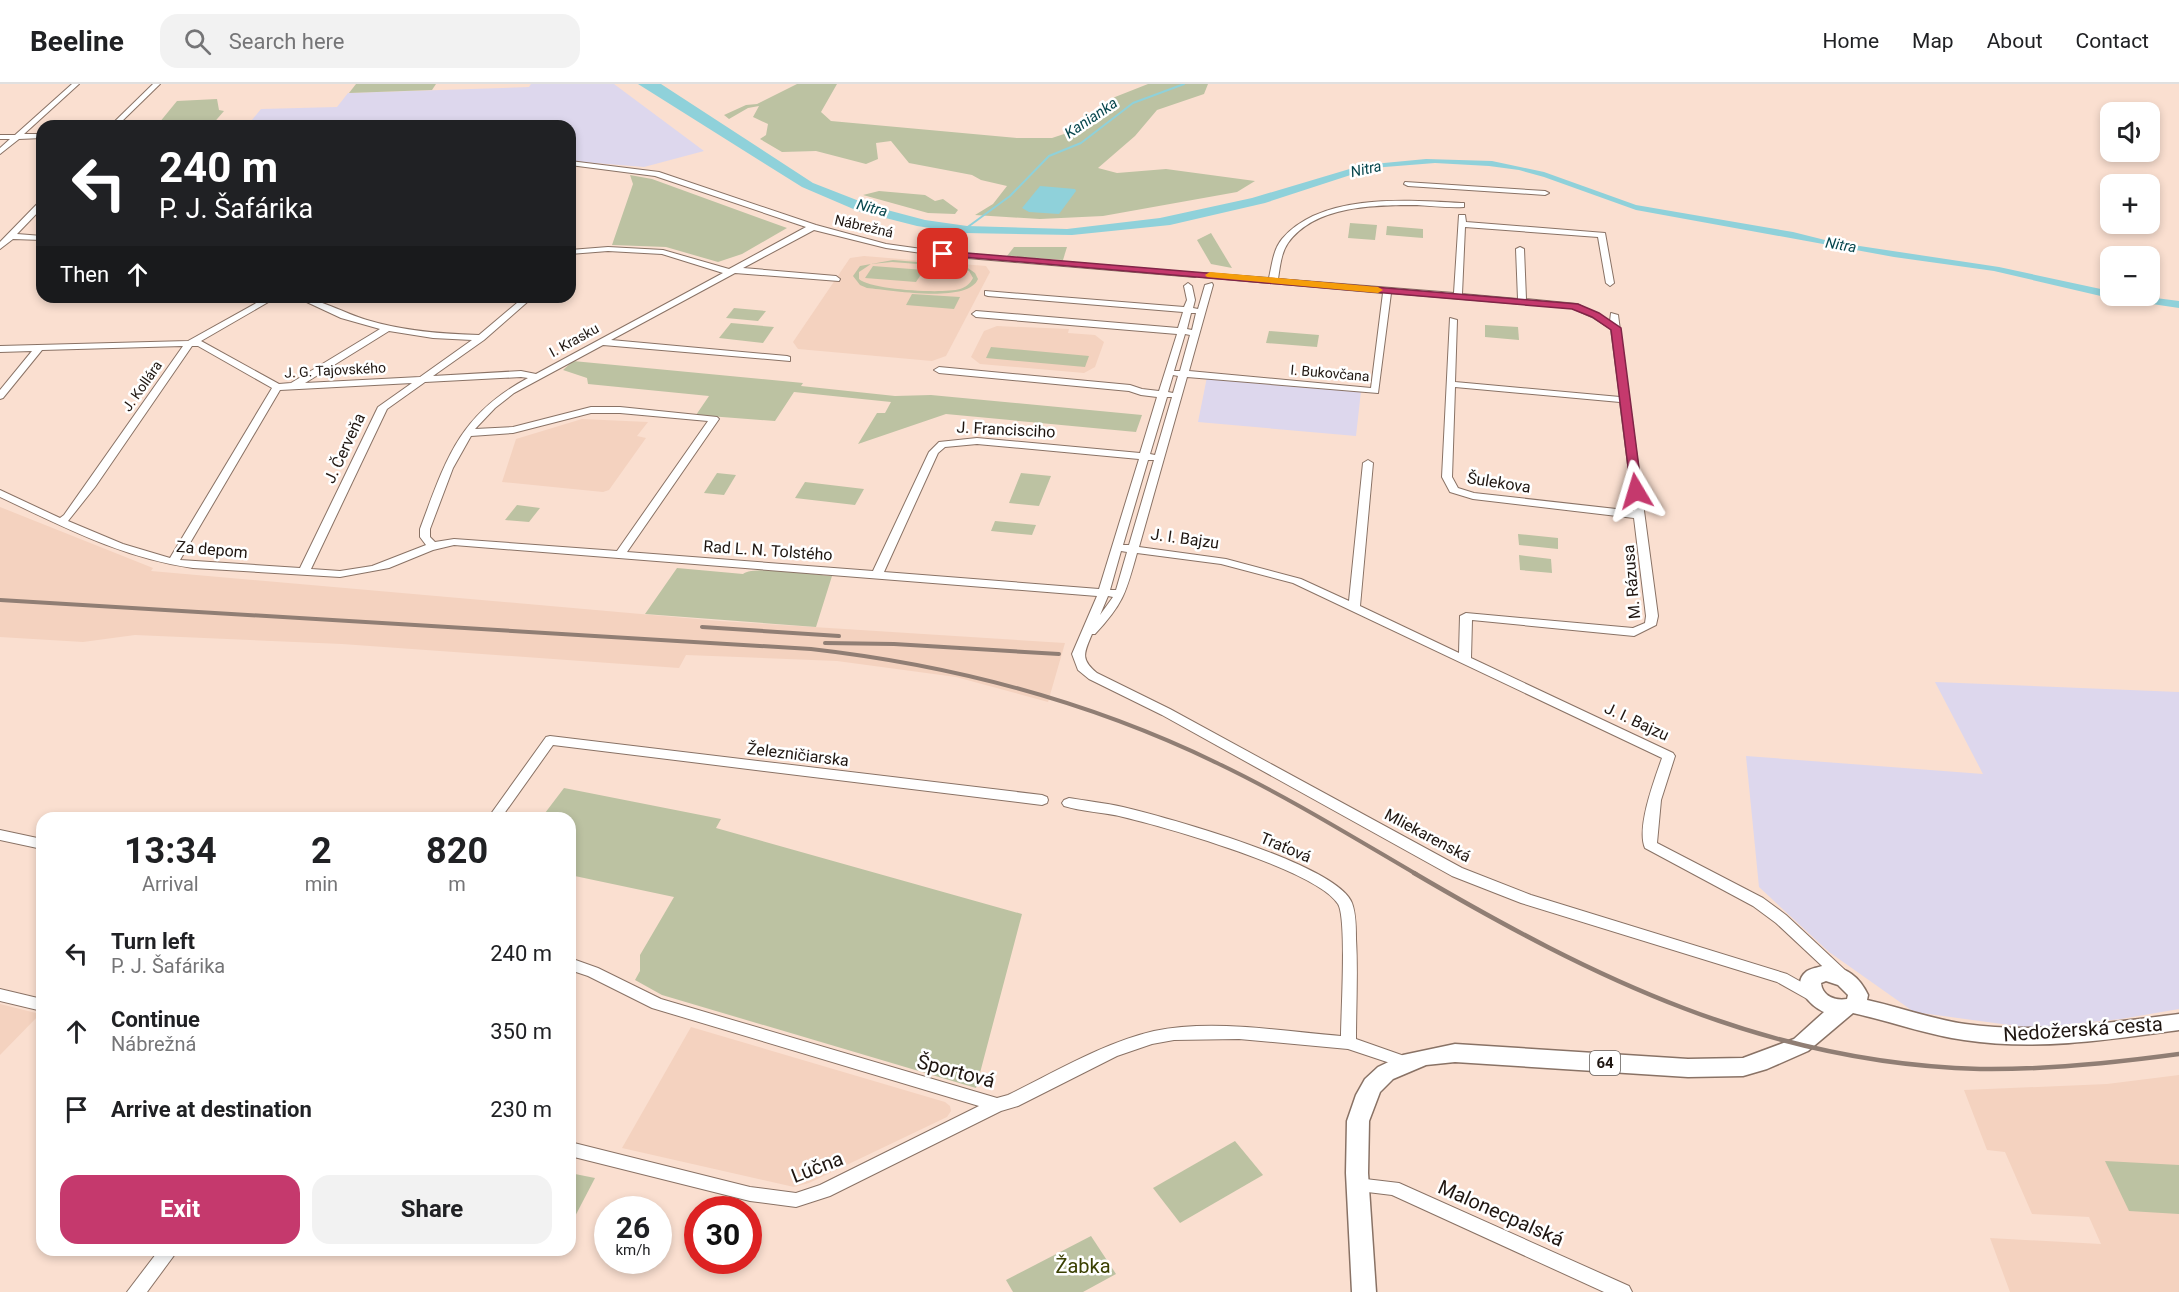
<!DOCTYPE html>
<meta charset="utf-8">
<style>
body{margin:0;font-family:Roboto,sans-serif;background:#f2f2f2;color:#202124;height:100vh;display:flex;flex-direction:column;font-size:22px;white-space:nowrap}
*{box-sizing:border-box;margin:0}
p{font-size:20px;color:#757577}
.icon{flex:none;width:33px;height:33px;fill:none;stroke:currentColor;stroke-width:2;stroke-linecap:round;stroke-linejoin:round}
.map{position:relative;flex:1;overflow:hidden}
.details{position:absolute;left:36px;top:728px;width:540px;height:444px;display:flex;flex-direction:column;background:#fff;border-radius:18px;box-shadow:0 3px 9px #0003}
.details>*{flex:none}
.hud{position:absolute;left:36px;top:36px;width:540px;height:183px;border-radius:18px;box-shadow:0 3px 9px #0003;background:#202124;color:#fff;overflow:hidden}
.tools{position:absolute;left:2100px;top:18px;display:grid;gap:12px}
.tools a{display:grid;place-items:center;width:60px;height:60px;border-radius:12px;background:#fff;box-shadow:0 3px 9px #0003;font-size:30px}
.speed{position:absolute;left:594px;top:1112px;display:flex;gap:12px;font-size:30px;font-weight:700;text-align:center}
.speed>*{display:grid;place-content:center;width:78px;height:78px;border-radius:50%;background:#fff;box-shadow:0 3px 9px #0003;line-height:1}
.speed small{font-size:15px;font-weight:400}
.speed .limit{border:9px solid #d22;background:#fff;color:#111}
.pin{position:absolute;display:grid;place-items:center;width:51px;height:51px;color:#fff;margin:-26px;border-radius:12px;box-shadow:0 3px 9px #0006}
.me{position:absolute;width:66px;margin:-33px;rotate:353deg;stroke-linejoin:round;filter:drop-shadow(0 0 4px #0008)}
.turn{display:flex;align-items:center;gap:21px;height:126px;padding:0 24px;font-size:27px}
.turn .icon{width:78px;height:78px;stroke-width:2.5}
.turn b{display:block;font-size:42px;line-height:51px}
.then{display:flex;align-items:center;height:57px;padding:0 24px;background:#0003;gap:12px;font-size:22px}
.eta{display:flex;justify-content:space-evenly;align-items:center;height:102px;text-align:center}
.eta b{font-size:36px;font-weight:700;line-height:42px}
.action{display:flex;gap:12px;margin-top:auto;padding:12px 24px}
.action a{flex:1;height:69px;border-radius:18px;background:#c5396d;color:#fff;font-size:24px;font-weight:700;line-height:69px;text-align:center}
.action a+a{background:#f2f2f2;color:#202124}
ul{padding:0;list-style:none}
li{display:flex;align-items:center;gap:18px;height:78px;padding:0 24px}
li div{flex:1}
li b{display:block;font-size:22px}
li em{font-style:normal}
header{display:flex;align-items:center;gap:36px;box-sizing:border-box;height:84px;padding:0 30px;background:#fff;border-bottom:2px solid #e0e0e0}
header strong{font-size:28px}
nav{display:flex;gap:33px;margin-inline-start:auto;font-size:21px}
.search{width:420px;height:54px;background:#f2f2f2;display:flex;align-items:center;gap:15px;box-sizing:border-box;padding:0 21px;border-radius:18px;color:#757577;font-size:22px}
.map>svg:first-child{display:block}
.commercial{fill:#ddd7ed}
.built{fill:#f4d2bf}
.green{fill:#bcc2a2;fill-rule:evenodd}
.water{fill:#8fd1da}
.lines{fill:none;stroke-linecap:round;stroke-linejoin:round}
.stream{stroke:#8fd1da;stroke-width:2}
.minor-casing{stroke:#897265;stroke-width:2}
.major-casing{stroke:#897265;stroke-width:3}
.minor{fill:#fff;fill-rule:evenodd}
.major{fill:#fff;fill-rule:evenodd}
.rail-far1{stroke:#907e74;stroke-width:4}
.rail{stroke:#907e74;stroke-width:4.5}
.route{fill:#c5396d;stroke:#802547;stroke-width:1.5}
.slow{fill:#f59e0b}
.labels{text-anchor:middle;stroke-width:5;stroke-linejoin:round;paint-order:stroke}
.far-street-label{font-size:14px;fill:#1f1611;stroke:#fff}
.far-water-label{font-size:15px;font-style:italic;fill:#07464d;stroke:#fff}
.shield{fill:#fff;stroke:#625c58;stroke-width:1.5}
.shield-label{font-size:15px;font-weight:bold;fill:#1f1611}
.street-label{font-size:16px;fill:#1f1611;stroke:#fff}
.near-street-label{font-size:20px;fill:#1f1611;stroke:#fff}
.near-park-label{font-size:20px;fill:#3b4103;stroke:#fff}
</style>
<header>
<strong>Beeline</strong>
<div class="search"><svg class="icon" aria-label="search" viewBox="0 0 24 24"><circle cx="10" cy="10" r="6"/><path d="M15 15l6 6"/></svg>Search here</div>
<nav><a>Home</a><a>Map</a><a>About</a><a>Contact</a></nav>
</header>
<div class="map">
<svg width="2179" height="1208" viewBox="0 0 2179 1208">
<rect width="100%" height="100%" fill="#fadfd0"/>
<g class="commercial">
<polygon points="531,0 614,0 704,67 644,83 570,77 570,42 247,42 261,25 337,23 348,9 529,3"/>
<polygon points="1207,293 1361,307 1356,352 1198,338"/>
<polygon points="1935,598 2179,608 2179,925 2121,935 2031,944 1914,928 1829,868 1759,803 1746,672 1983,690"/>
</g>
<g class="built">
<polygon points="864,172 986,182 990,188 946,272 932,277 798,265 793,258 850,174"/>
<polygon points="997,242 1069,245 1068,249 1095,251 1104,258 1095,283 1084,289 980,280 971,273 984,247"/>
<polygon points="582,335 648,338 637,352 646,354 609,406 603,408 502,398 516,355"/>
<polygon points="0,423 153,484 151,487 720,537 1065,559 1048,618 956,593 837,577 686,571 679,584 342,560 135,551 83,558 0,553"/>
<polygon points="0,920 40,930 0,971"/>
<polygon points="691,943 945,1018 950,1022 951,1027 947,1033 809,1099 794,1103 622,1064"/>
<polygon points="2179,991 2179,1208 2010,1208 1990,1154 2101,1160 2089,1133 2032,1130 2005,1068 1987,1066 1964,1006 2107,1000"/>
</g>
<g class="green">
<polygon points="356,0 436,0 432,6 349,9"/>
<polygon points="797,0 837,0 821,28 831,37 1017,54 1052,54 1070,48 1115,13 1148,0 1208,0 1204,10 1157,26 1135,52 1098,84 1117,89 1166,85 1255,97 1237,108 1103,132 1040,135 975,131 993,120 1007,102 981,96 972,91 909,79 891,57 876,59 878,75 866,80 816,67 782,68 760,55 766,51 768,40 753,33 759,22 748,24 729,35 724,31 746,21 757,20"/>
<polygon points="217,15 219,26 224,27 211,42 159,39 177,17"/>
<polygon points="630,91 652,95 787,144 742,170 718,178 666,163 612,161 633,100"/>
<polygon points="879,107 925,111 935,117 943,115 958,126 955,130 928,129 863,111"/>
<polygon points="1350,139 1377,141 1375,156 1348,154"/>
<polygon points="1387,142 1423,145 1423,154 1386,151"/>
<polygon points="1211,149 1232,184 1211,180 1197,156"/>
<polygon points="1014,163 1067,163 1063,176 1007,172"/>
<path d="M 893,176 L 965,182 L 975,189 L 978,195 C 968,220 890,206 867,204 L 860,201 L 853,192 L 860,182 ZM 892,178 L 957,183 L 969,187 L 973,194 C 970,200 966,203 960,205 C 943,210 871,206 859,195 L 859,188 L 871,180 Z"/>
<polygon points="873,182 924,186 916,198 865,194"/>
<polygon points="912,210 960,213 954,225 906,221"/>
<polygon points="734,224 766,227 758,237 726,234"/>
<polygon points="731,239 774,243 763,259 719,254"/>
<polygon points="1485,241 1518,243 1519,256 1485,253"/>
<polygon points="1269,247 1319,251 1317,263 1266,259"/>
<polygon points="991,263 1089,272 1085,283 986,274"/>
<polygon points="573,277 803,299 801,302 895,312 931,311 1142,331 1136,348 946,330 858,360 877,329 885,329 891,318 794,308 775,337 696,331 709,312 588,300 587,294 563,286"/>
<polygon points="717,389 736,391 724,411 704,409"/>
<polygon points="1021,389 1051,392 1039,422 1009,419"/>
<polygon points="805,398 864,405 855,421 795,414"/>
<polygon points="517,421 540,424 529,438 505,436"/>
<polygon points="995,437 1036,441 1032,451 991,447"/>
<polygon points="1518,450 1558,454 1558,465 1519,461"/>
<polygon points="1519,471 1551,475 1552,489 1520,486"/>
<path d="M 677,484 L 743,490 C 754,481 815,491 832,492 L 816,543 L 645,530 Z"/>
<polygon points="564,704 721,735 716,744 1022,830 976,1004 662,911 635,896 640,887 640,871 674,813 570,791 570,734 542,733"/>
<polygon points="1235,1057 1263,1091 1180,1139 1153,1104"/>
<polygon points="2105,1077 2179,1081 2179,1130 2129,1127"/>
<polygon points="570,1089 595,1094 570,1142"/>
<polygon points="1091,1152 1116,1190 1083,1208 1013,1208 1006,1196"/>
</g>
<g class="water">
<polygon points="638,0 661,0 813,99 872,122 925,136 967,142 1067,145 1160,134 1252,114 1363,81 1426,75 1492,77 1544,88 1636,121 1793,148 1833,158 1999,183 2110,207 2110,212 2140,212 2179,217 2179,224 2105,213 1994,187 1894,173 1636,126 1544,93 1519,86 1489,82 1435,79 1372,84 1265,119 1170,141 1072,151 964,149 917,142 858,127 802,103"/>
<polygon points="1040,102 1075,105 1076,107 1059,130 1029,128 1022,124"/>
</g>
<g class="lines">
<polyline class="stream" points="965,145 1010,112 1049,72 1081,59 1133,19 1184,0"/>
<defs>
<g id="minor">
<polygon points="72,0 79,0 24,50 42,50 42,54 19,55 0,70 0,64 10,55 0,55 0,51 15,51"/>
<polygon points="153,0 160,0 117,42 110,42"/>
<path d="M 570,77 L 659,88 L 816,141 L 886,160 L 943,168 L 1195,189 L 1199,191 L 1203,189 L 1269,194 C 1272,181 1273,166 1282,155 C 1321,109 1407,116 1461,119 L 1464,119 L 1464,123 C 1449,124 1432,122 1417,121 C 1376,121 1315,121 1288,159 C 1281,169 1280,183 1278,195 L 1454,209 L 1459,131 L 1465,131 L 1466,138 L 1605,149 L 1614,199 L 1610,202 L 1606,199 L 1598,153 L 1465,143 L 1462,210 L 1518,215 L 1516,165 L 1520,163 L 1524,165 L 1526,215 L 1577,220 L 1610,237 L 1611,229 L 1618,231 L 1658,532 L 1656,541 L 1634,552 L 1472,536 L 1471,574 L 1673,669 L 1675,672 L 1661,716 L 1657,759 L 1763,814 L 1786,831 L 1846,887 L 1848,891 L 1846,895 L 1841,897 L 1836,895 L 1776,839 L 1753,822 L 1645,764 C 1636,744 1655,694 1662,674 L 1293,499 L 1221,480 L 1137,469 C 1126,508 1124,519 1095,550 L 1092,550 C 1084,569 1080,575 1097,589 L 1170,625 L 1462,784 L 1531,811 L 1787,890 L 1819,908 L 1821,912 L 1819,916 L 1814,918 L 1809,916 L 1777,898 L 1521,819 L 1452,792 L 1162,631 L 1089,595 L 1078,586 L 1072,570 L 1097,512 L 454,461 L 433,466 L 389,484 L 340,493 L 193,484 C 122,474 64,443 0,413 L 0,406 L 60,434 L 64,431 L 183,262 L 42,266 L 3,314 L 0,315 L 0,306 L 32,267 L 0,268 L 0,262 L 188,257 L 267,213 L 277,213 L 201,257 L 279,300 L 291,299 L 380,245 L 341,234 L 296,213 C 316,213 346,230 367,236 C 403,247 441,250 479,251 L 524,213 L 533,213 L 484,256 L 433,292 L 521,287 L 536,290 L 723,189 L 662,170 L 608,167 L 570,170 L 570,166 L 608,163 L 663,166 L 729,185 L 806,143 L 655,92 L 570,81 ZM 814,146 L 886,164 L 943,172 L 1195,193 L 1199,191 L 1203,193 L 1383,209 L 1371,304 L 1189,287 L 1213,201 L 1212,199 L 1205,201 L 1198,225 L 1193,224 L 1195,216 L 1192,202 L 1188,199 L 1184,202 L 1187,216 L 1184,223 L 985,207 L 985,211 L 988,212 L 1183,228 L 1178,244 L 976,227 L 972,230 L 976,233 L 1177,250 L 1159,307 L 1142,305 L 1130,301 L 939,283 L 934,286 L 939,289 L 1129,307 L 1141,311 L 1157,313 L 1140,369 L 977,354 L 939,358 L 929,368 L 873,487 L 627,468 L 719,335 L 717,333 L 620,323 L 591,323 L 513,343 L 475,345 L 495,324 L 514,309 L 603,261 L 790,277 L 790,273 L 787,272 L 611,256 L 735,189 L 839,197 L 840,195 L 836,192 L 743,184 ZM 1391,209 L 1572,224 L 1592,233 L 1611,245 L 1620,313 L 1455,298 L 1457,236 L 1450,234 L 1442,393 L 1450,408 L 1473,415 L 1634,434 L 1646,532 L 1645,539 L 1633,544 L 1466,529 L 1460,532 L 1459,569 L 1360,522 L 1373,379 L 1368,376 L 1363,379 L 1349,517 L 1301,495 L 1226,475 L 1139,463 L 1187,293 L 1378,309 ZM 1191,229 L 1196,229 L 1192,246 L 1187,245 ZM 389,247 L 433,254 L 472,256 L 420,293 L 305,299 ZM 1185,250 L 1190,251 L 1180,287 L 1174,287 ZM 192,262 L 198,262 L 272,304 L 170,474 L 123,460 L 68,437 L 95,403 ZM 1173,291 L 1178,292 L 1173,309 L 1168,308 ZM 521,293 L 528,294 C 459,331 446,375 420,445 L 420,453 L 426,461 L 372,482 L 340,487 L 311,485 L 387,325 L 425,298 ZM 412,299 L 378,323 L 300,484 L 180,476 L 280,306 ZM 1455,303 L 1620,318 L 1634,427 L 1474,409 L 1458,404 L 1452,393 ZM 1167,313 L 1172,313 L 1155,371 L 1150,370 ZM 591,329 L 620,329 L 708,337 L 617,467 L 454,455 L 435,458 L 430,453 L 430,445 L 453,384 L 471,352 L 513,349 ZM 977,360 L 1139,375 L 1099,505 L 884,488 L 938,369 L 945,363 ZM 1148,376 L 1154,376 L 1129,461 L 1123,461 ZM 1121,467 L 1127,468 L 1116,506 L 1110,506 ZM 1108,512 L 1113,513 L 1100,531 Z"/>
<polygon points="1405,98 1545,107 1549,109 1545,111 1408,102 1404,100"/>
<polygon points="39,118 42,118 42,124 17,150 42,152 42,156 13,155 0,165 0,158"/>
<polygon points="550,652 1042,711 1047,713 1048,716 1047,719 1042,721 553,661 501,734 488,734 546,653"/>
<path d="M 1069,714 C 1087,717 1105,719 1123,723 C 1165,733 1337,780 1352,819 C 1356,830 1356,843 1356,855 C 1358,888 1356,922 1356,955 L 1410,974 L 1413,978 L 1410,982 L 1405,984 L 1348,965 L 1239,955 L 1174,956 L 1152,960 L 1117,972 L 1018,1022 L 1001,1027 L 830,1112 L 796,1123 L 750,1117 L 570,1072 L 570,1058 L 750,1103 L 796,1109 L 820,1101 L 979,1022 L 652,924 L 588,892 L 570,886 L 570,874 L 598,884 L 661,915 L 997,1014 L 1008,1011 C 1055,988 1103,959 1154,947 C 1212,935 1282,947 1341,952 C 1341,930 1347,834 1338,820 C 1317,786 1165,743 1123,733 C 1104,728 1083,728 1064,722 L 1062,719 L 1064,716 Z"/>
<polygon points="0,746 42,755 42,765 0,756"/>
<polygon points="0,905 42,915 42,927 0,917"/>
<polygon points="1357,1094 1399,1099 1629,1202 1632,1208 1604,1208 1392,1111 1351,1106 1349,1101 1351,1096"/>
<polygon points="159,1166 178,1166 147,1208 127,1208"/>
</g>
<path id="major" d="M 1826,881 C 1847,884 1859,892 1868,911 L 1867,916 C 1899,923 1931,935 1965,940 C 2036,950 2108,939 2179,930 L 2179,946 C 2108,956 2036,967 1964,956 C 1927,951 1890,937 1853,929 L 1808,967 L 1767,985 L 1743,992 L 1688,993 L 1455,978 L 1426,981 L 1393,995 L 1380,1008 L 1369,1037 L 1368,1089 L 1376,1208 L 1352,1208 L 1346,1089 L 1347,1037 L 1356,1011 L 1365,995 L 1378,983 L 1403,971 L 1455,960 L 1688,975 L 1743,974 L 1794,955 L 1824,928 C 1811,922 1789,901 1807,887 C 1812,884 1820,883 1826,881 ZM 1826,897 L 1838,901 L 1848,911 L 1847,915 C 1835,917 1822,912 1821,899 Z"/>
</defs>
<use href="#minor" class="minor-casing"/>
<use href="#major" class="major-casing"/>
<use href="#minor" class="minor"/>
<use href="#major" class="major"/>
<g class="rail-far1">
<path d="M 0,516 L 811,565 C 952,581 1089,617 1217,679 C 1286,712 1351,752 1416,790"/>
<polyline points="702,543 839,552"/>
<polyline points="825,559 894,560 1059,570"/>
</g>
<path class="rail" d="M 1414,789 C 1593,894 1768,980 1980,985 C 2047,986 2113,979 2179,970"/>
</g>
<polygon class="route" points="943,167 1578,220 1599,229 1621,244 1642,407 1636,410 1631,407 1611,246 1592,233 1572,225 939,171 939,168"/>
<polygon class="slow" points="1210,188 1378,203 1383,206 1378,209 1207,193 1205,191"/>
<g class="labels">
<g class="far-street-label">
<text transform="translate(864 142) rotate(13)" y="5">Nábrežná</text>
<text transform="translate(574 256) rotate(-29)" y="5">I. Krasku</text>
<text transform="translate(335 286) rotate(-3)" y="5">J. G. Tajovského</text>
<text transform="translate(1330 289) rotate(5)" y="5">I. Bukovčana</text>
<text transform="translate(142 302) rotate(-55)" y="5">J. Kollára</text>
</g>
<g class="far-water-label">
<text transform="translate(1091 34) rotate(-34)" y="5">Kanianka</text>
<text transform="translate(1366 85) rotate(-12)" y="5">Nitra</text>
<text transform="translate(872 124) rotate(15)" y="5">Nitra</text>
<text transform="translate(1841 161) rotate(9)" y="5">Nitra</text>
</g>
<rect class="shield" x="1590" y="967" width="30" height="24" rx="4.5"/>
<g class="shield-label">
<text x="1605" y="984">64</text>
</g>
<g class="street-label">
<text transform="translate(1006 345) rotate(3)" y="6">J. Francisciho</text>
<text transform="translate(344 364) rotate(-65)" y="6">J. Červeňa</text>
<text transform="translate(1499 398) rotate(9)" y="6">Šulekova</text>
<text transform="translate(1185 454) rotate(8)" y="6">J. I. Bajzu</text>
<text transform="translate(212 465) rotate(5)" y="6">Za depom</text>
<text transform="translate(768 466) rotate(4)" y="6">Rad L. N. Tolstého</text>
<text transform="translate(1631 498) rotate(-95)" y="6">M. Rázusa</text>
<text transform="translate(1637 637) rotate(25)" y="6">J. I. Bajzu</text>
<text transform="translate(798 670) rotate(7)" y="6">Železničiarska</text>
<text transform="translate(1428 751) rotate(28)" y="6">Mliekarenská</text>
<text transform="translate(1286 763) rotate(23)" y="6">Traťová</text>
</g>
<g class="near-street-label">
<text transform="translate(2083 945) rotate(-4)" y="7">Nedožerská cesta</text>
<text transform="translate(956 987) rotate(15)" y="7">Športová</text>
<text transform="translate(817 1083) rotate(-21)" y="7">Lúčna</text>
<text transform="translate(1501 1129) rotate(24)" y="7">Malonecpalská</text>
</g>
<g class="near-park-label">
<text x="1083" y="1189">Žabka</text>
</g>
</g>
</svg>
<div class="tools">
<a><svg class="icon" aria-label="sound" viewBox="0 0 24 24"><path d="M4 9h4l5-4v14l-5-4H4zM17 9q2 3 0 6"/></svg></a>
<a>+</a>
<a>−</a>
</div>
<div class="speed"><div>26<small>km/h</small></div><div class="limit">30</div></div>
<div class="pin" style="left:943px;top:170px;background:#d93025"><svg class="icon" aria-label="arrive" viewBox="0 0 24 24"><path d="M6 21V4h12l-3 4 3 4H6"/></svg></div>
<svg class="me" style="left:1636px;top:407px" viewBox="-20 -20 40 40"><path d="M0-17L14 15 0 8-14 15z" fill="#c5396d" stroke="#fff" stroke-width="4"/></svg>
<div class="hud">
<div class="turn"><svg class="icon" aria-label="left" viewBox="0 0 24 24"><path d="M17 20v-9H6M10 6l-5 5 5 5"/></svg><div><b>240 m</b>P. J. Šafárika</div></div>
<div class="then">Then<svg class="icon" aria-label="ahead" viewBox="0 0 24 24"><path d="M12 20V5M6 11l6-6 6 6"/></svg></div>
</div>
<section class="details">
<div class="eta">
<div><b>13:34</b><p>Arrival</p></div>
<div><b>2</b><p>min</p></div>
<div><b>820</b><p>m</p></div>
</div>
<ul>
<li><svg class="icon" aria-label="left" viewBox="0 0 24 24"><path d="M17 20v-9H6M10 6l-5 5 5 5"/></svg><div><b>Turn left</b><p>P. J. Šafárika</p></div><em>240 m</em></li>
<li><svg class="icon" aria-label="ahead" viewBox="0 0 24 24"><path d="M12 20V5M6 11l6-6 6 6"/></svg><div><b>Continue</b><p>Nábrežná</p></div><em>350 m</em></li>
<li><svg class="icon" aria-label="arrive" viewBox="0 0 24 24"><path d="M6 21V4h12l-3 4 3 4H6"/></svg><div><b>Arrive at destination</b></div><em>230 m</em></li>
</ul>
<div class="action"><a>Exit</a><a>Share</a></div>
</section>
</div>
